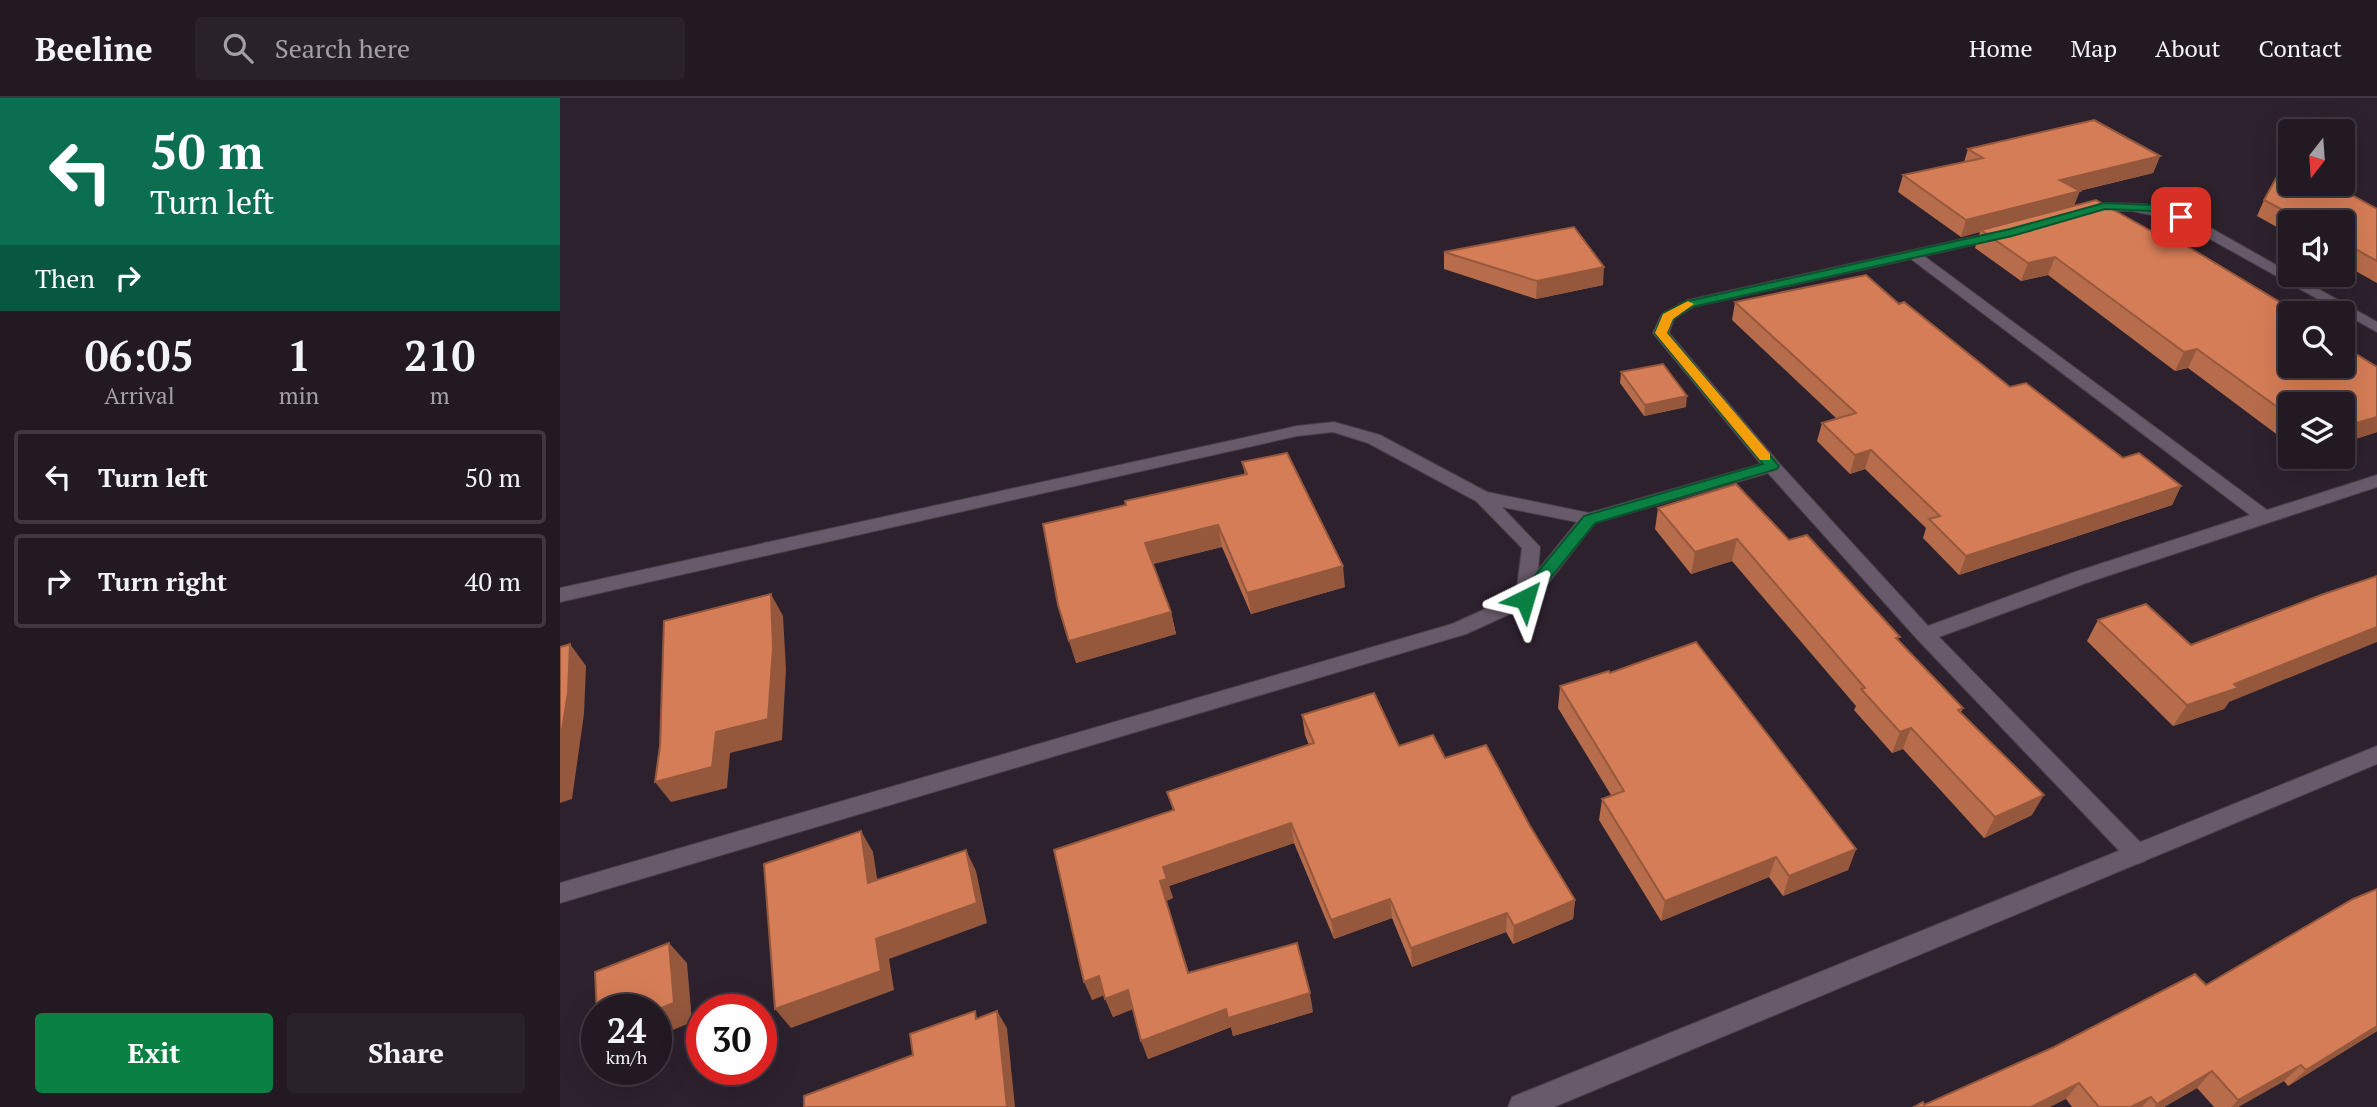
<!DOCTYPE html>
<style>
body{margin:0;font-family:"PT Serif",serif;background:#2a222a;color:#f1f3f6;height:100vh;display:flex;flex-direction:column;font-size:26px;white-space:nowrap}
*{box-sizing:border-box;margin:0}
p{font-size:23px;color:#a2a0a5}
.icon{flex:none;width:38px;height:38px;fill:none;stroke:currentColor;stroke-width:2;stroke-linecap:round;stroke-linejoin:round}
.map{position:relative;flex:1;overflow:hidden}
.sheet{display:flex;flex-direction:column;background:#221922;width:560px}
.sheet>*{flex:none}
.banner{background:#0b6e4f;color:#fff;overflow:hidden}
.needle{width:46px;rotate:197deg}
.fabs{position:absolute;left:1718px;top:21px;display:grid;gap:14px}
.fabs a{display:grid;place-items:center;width:77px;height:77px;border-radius:7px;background:#221922;box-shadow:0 7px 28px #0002,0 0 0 2px #3f3840;font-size:35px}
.speed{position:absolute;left:21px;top:896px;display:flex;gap:14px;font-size:35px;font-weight:700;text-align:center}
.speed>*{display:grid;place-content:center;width:91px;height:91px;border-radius:50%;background:#221922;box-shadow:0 7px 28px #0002,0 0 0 2px #3f3840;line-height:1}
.speed small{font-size:18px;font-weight:400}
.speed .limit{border:10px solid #d22;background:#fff;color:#111}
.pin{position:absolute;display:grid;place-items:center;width:60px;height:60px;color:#fff;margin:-30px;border-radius:14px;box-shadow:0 4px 10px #0006}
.me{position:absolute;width:77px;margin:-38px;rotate:40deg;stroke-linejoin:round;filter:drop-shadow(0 0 5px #0008)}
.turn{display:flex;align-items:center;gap:24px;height:147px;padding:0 35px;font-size:32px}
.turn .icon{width:91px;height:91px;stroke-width:2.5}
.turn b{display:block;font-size:49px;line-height:60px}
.then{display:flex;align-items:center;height:66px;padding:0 35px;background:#0003;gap:14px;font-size:26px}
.eta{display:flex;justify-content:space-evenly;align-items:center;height:119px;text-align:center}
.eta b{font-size:42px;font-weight:700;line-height:49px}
.cta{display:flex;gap:14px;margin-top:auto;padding:14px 35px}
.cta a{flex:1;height:80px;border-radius:7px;background:#0b8043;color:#fff;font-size:28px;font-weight:700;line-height:80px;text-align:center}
.cta a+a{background:#2a222a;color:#f1f3f6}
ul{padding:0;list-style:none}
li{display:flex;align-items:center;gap:21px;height:94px;margin:0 14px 10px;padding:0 21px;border:4px solid #3f3840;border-radius:7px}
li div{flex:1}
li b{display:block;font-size:26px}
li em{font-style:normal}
header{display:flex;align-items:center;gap:42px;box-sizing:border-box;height:98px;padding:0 35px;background:#221922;border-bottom:2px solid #3f3840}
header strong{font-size:33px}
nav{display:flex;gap:38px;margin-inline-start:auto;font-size:24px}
.search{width:490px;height:63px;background:#2a222a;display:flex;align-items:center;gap:18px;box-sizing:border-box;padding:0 24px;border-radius:7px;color:#a2a0a5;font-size:26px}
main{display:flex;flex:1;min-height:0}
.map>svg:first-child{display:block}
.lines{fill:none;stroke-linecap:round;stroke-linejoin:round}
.minor-casing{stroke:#483e49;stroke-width:2}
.tertiary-casing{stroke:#483e49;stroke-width:2}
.minor{fill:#685a6a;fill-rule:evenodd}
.tertiary{fill:#685a6a;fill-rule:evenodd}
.wall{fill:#b76c4b}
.shaded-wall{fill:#95583d}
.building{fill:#d57d57;stroke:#95583d;stroke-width:2}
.route{fill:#0b8043;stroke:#07532c;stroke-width:2}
.slow{fill:#f59e0b}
</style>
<header>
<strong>Beeline</strong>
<div class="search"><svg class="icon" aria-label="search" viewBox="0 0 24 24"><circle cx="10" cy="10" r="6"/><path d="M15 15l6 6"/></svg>Search here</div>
<nav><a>Home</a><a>Map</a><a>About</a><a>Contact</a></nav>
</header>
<main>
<section class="sheet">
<div class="banner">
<div class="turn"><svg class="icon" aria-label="left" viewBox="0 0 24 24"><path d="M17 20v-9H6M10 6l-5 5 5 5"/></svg><div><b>50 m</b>Turn left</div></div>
<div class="then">Then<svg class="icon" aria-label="right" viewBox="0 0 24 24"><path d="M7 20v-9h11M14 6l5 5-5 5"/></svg></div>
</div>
<div class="eta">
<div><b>06:05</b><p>Arrival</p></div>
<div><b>1</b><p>min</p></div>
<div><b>210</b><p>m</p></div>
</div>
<ul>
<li><svg class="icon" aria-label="left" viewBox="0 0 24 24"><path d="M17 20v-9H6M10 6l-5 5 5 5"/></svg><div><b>Turn left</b></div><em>50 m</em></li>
<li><svg class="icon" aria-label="right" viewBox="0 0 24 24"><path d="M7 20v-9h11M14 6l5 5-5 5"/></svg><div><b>Turn right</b></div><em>40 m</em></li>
</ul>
<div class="cta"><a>Exit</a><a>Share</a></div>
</section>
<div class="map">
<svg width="1817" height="1009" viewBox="0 0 1817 1009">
<rect width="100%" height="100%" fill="#2d212e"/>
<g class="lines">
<defs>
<g id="minor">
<polygon points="1548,105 1584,106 1626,116 1817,224 1817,234 1616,122 1572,113 1548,113 1523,118 1516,114 1518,111"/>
<path d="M 1443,132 L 1450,136 L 1448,139 L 1364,158 L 1707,412 L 1817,377 L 1817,389 L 1526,485 L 1379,539 L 1585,749 L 1589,756 L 1585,763 L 1577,766 L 1569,763 L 1358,542 L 1208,375 L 1035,425 L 972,506 L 906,536 L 0,805 L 0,785 L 892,526 L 956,497 L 962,450 L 916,403 L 808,345 L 773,334 L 737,338 L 0,504 L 0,490 L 737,328 L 774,324 L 820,337 L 927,394 L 1029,415 L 1201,366 L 1093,235 L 1102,216 L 1128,202 ZM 1351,161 L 1690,417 L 1512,475 L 1368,528 L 1218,364 L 1109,235 L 1114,221 L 1133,209 ZM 942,409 L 1017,424 L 978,472 L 980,449 Z"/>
</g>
<polygon id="tertiary" points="1817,648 1817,666 994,1009 948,1009 952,999"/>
</defs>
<use href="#minor" class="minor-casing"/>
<use href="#tertiary" class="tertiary-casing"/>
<use href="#minor" class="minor"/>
<use href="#tertiary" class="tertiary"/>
</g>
<g class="wall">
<polygon points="1408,51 1600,58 1593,75 1519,93 1514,108 1726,213 1817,269 1817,334 1783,345 1731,306 1731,347 1628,270 1615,273 1488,177 1461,183 1415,150 1420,134 1401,139 1338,94 1343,77 1404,64"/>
<polygon points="1764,95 1817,111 1817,185 1783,166 1783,124 1731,124 1731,137 1697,118 1704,102"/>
<polygon points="884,154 1043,187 976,201 884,171"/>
<polygon points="1175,204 1339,206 1450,289 1563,360 1621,388 1612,407 1399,477 1363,440 1366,430 1305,371 1290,376 1257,343 1262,325 1277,321 1172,222"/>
<polygon points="1061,274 1126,309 1084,318 1060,285"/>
<polygon points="682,364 785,489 691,516 662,449 593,466 611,514 616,536 516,565 566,407 685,377"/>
<polygon points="1098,410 1229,442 1338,542 1403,610 1401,614 1472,717 1424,740 1343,651 1332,655 1294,612 1296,608 1172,463 1131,476 1095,431"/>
<polygon points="1538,522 1669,604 1664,611 1613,628 1527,543"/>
<polygon points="1050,575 1296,751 1288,772 1223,798 1209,779 1101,823 1039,722 1042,701 1051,697 998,610 1000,588"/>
<polygon points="742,617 839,648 885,660 970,728 1015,802 1013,821 953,846 946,834 852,869 832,820 774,841 734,745 609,788 613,800 606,803 629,875 753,914 673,938 671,929 588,961 573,911 553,919 544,897 532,902 613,712 607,694 749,647 745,637"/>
<polygon points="1817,791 1817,933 1728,988 1724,983 1678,1009 1654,1009 1637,990 1604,1009 1512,1009 1506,1001 1364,1007 1646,887"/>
</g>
<g class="shaded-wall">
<polygon points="1600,58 1593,75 1494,99 1500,82"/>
<polygon points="1520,93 1513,110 1421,132 1420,134 1401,139 1406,122"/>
<polygon points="1495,159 1488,177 1461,183 1468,165"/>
<polygon points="1044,169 1043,187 976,201 977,183"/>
<polygon points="1637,251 1628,270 1615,273 1624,254"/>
<polygon points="1127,298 1126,309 1084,318 1085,307"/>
<polygon points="1817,319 1817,334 1783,345 1783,329"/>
<polygon points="1311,352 1305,371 1290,376 1295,357"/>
<polygon points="1621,388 1612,407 1399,477 1406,458"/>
<polygon points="658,427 662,449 591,466 585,445"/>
<polygon points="1177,441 1172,463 1131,476 1135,454"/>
<polygon points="783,468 785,489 691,516 687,495"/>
<polygon points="211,496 223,518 226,571 222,642 170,655 167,690 111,704 95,684"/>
<polygon points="611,514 616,536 516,565 509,543"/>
<polygon points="1817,529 1817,544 1669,604 1664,611 1613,628 1627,607 1674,586"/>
<polygon points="10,546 26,568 24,616 12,701 0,705 0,644"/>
<polygon points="1351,630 1343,651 1332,655 1340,634"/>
<polygon points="1484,697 1472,717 1424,740 1435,719"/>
<polygon points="731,725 734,745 609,788 613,800 606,803 600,783 603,769"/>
<polygon points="301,733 313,754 321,806 308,785"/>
<polygon points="1296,751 1288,772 1223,798 1229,778"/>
<polygon points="406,752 416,773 427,825 329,861 334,892 231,930 215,911 316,841"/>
<polygon points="1216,759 1209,779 1101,823 1105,803"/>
<polygon points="830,801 832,820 774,841 771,822"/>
<polygon points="1015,802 1013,821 953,846 954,828"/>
<polygon points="947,815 946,834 852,869 851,850"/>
<polygon points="109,845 127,865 132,924 96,939 96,912"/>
<polygon points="539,878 547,896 532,902 524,884"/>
<polygon points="568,892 575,910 553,919 545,901"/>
<polygon points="750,895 753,914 673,938 671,929 588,961 581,943 666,911"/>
<polygon points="437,913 447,930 455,1009 447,1009"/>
<polygon points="1817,928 1817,933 1728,988 1746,972"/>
<polygon points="1741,967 1724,983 1678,1009 1671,1009 1678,1002"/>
<polygon points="1652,973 1637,990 1604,1009 1594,1009 1597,1006"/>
<polygon points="1519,985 1506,1001 1490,1009 1471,1009"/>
<polygon points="1591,999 1582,1009 1571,1009"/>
</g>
<g class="building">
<polygon points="1534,22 1600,58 1500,82 1520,93 1406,122 1343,77 1423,60 1408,51"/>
<polygon points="1720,73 1731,78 1731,86 1746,86 1764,95 1781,91 1817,111 1817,163 1783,144 1783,124 1746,124 1704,102"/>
<polygon points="1536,102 1600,138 1607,136 1728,209 1723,211 1731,216 1731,268 1783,268 1783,248 1817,269 1817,319 1783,329 1783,306 1731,306 1731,319 1637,251 1624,254 1495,159 1468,165 1421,132"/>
<polygon points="1014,129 1044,169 977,183 884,154"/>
<polygon points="1306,177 1339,206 1344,204 1450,289 1466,285 1563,360 1579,355 1621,388 1406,458 1369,421 1380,418 1311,352 1295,357 1262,325 1296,315 1175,204"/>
<polygon points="1103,266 1127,298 1085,307 1061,274"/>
<polygon points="727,355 783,468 687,495 658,427 585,445 611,514 509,543 498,507 483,426 566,407 565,403 687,376 682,364"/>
<polygon points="1176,386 1229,442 1247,437 1340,539 1336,540 1403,610 1398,612 1484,697 1435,719 1351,630 1340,634 1301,591 1305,590 1177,441 1135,454 1098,410"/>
<polygon points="1817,478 1817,529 1674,586 1678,590 1627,607 1538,522 1586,506 1631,547 1761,497"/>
<polygon points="211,496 213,550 208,621 156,634 152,669 95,684 100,648 104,523"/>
<polygon points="1136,544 1296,751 1229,778 1216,759 1105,803 1042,701 1064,693 1000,588 1049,573 1050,575"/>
<polygon points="10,546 8,595 0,644 0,549"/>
<polygon points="814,595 839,648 873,637 885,660 926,647 970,728 1015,802 954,828 947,815 851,850 830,801 771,822 731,725 603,769 607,781 600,783 628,875 737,845 750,895 668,920 666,911 581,943 568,892 545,901 539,878 524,884 494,752 614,712 607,694 754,645 742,617"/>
<polygon points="301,733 308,785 406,752 417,805 316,841 321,873 215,911 204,766"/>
<polygon points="1817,791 1817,928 1746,972 1741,967 1678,1002 1652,973 1597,1006 1591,999 1571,1009 1539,1009 1519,985 1471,1009 1354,1009 1363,1004 1364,1007 1494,949 1635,876 1646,887 1793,801"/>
<polygon points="109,845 114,905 96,912 37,912 37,918 35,874"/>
<polygon points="415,913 416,921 437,913 447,1009 244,1009 244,998 353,957 350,936"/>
</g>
<polygon class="route" points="1544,105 1593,107 1627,119 1621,122 1593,113 1545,111 1452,138 1132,209 1113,221 1107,235 1219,368 1217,371 1035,425 970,505 959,505 957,501 959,497 1024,418 1203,366 1095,235 1103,216 1124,204 1450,131"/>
<polygon class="slow" points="1128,203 1134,206 1113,221 1107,235 1210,356 1210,362 1200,362 1095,235 1103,216"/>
</svg>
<div class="fabs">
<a><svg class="needle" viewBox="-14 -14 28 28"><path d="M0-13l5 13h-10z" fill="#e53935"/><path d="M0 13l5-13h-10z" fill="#a2a0a5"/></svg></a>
<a><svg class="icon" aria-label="sound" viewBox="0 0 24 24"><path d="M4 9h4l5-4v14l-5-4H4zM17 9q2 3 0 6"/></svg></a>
<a><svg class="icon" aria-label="search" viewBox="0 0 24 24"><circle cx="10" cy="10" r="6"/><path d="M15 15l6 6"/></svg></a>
<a><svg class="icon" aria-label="layers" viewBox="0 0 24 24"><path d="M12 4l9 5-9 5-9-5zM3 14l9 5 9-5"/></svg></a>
</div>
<div class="speed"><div>24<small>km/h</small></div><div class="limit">30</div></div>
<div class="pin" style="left:1621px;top:119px;background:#d93025"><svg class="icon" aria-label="arrive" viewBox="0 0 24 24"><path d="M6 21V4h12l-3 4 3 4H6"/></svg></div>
<svg class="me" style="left:965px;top:501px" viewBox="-20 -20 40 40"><path d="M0-17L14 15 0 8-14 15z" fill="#0b8043" stroke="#fff" stroke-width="4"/></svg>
</div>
</main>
